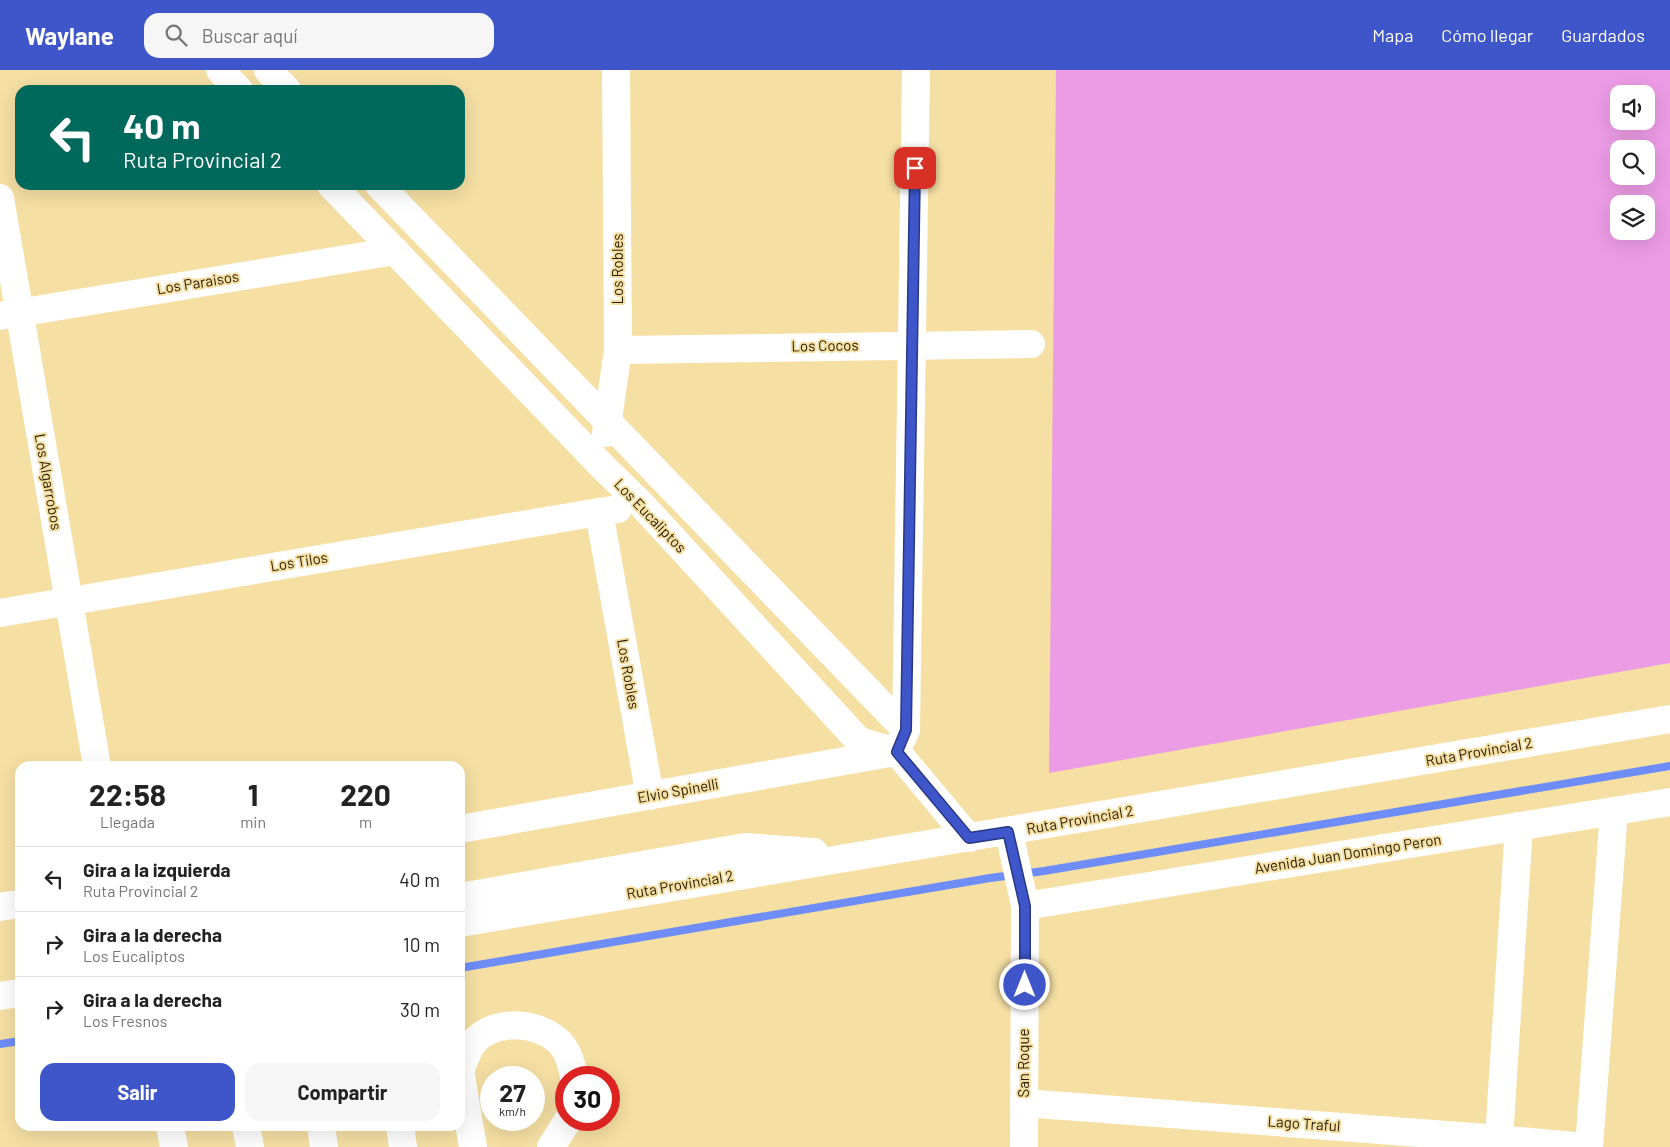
<!DOCTYPE html>
<html lang="es">
<meta charset="utf-8">
<style>
body{margin:0;font-family:Barlow,sans-serif;background:#f6f6f6;color:#222;height:100vh;display:flex;flex-direction:column;font-size:19px;white-space:nowrap}
*{box-sizing:border-box;margin:0}
p{font-size:16px;color:#767676}
.icon{flex:none;width:28px;height:28px;fill:none;stroke:currentColor;stroke-width:2;stroke-linecap:round;stroke-linejoin:round}
.map{position:relative;flex:1;overflow:hidden}
.sheet{position:absolute;left:15px;top:691px;width:450px;height:370px;display:flex;flex-direction:column;background:#fff;border-radius:15px;box-shadow:0 5px 20px #0002}
.sheet>*{flex:none}
.hud{position:absolute;left:15px;top:15px;width:450px;height:105px;border-radius:15px;box-shadow:0 5px 20px #0002;background:#00695c;color:#fff;overflow:hidden}
.buttons{position:absolute;left:1610px;top:15px;display:grid;gap:10px}
.buttons a{display:grid;place-items:center;width:45px;height:45px;border-radius:10px;background:#fff;box-shadow:0 5px 20px #0002;font-size:25px}
.speed{position:absolute;left:480px;top:996px;display:flex;gap:10px;font-size:25px;font-weight:700;text-align:center}
.speed>*{display:grid;place-content:center;width:65px;height:65px;border-radius:50%;background:#fff;box-shadow:0 5px 20px #0002;line-height:1}
.speed small{font-size:12px;font-weight:400}
.speed .limit{border:8px solid #d22;background:#fff;color:#111}
.pin{position:absolute;display:grid;place-items:center;width:42px;height:42px;color:#fff;margin:-21px;border-radius:10px;box-shadow:0 2px 8px #0006}
.me{position:absolute;width:55px;margin:-28px;rotate:0deg;stroke-linejoin:round;filter:drop-shadow(0 0 4px #0008)}
.turn{display:flex;align-items:center;gap:18px;height:105px;padding:0 25px;font-size:22px}
.turn .icon{width:65px;height:65px;stroke-width:2.5}
.turn b{display:block;font-size:35px;line-height:42px}
.eta{display:flex;justify-content:space-evenly;align-items:center;height:85px;text-align:center}
.eta b{font-size:30px;font-weight:700;line-height:35px}
.button{display:flex;gap:10px;margin-top:auto;padding:10px 25px}
.button a{flex:1;height:58px;border-radius:15px;background:#3e56c9;color:#fff;font-size:20px;font-weight:700;line-height:58px;text-align:center}
.button a+a{background:#f6f6f6;color:#222}
ul{padding:0;list-style:none}
li{display:flex;align-items:center;gap:15px;height:65px;padding:0 25px;border-top:1px solid #e0e0e0}
li div{flex:1}
li b{display:block;font-size:19px}
li em{font-style:normal}
header{display:flex;align-items:center;gap:30px;box-sizing:border-box;height:70px;padding:0 25px;background:#3e56c9;color:#fff}
header strong{font-size:24px}
nav{display:flex;gap:28px;margin-inline-start:auto;font-size:18px}
.search{width:350px;height:45px;background:#f6f6f6;display:flex;align-items:center;gap:12px;box-sizing:border-box;padding:0 18px;border-radius:15px;color:#767676;font-size:19px}
.map>svg:first-child{display:block}
.green{fill:#ec9be5;fill-rule:evenodd}
.lines{fill:none;stroke-linecap:round;stroke-linejoin:round}
.stream{stroke:#6e8dfb;stroke-width:8}
.minor{stroke:#fff;stroke-width:28}
.major{stroke:#fff;stroke-width:28}
.route-casing{stroke:#283883;stroke-width:12}
.route{stroke:#3e56c9;stroke-width:9}
.labels{text-anchor:middle;stroke-width:4;stroke-linejoin:round;paint-order:stroke}
.street-label{font-size:15px;fill:#261d06;stroke:#f5dfa3}
</style>
<header>
<strong>Waylane</strong>
<div class="search"><svg class="icon" aria-label="search" viewBox="0 0 24 24"><circle cx="10" cy="10" r="6"/><path d="M15 15l6 6"/></svg>Buscar aquí</div>
<nav><a>Mapa</a><a>Cómo llegar</a><a>Guardados</a></nav>
</header>
<div class="map">
<svg width="1670" height="1077" viewBox="0 0 1670 1077">
<rect width="100%" height="100%" fill="#f5dfa3"/>
<path class="green" d="M 1056,0 L 1670,0 L 1670,593 L 1049,703 ZM 1619,24 L 1646,24 L 1646,51 L 1619,51 ZM 1619,79 L 1646,79 L 1646,106 L 1619,106 ZM 1619,134 L 1646,134 L 1646,161 L 1619,161 Z"/>
<g class="lines">
<g class="stream">
<polyline points="460,898 990,808 1044,801 1670,696"/>
<polyline points="0,974 20,971"/>
</g>
<g class="minor">
<polyline points="220,0 239,20"/>
<polyline points="268,0 287,20"/>
<polyline points="331,115 603,397 642,435 859,671 897,682 969,768"/>
<polyline points="379,115 906,660"/>
<polyline points="0,128 97,696"/>
<polyline points="0,246 395,181"/>
<polyline points="618,280 1031,274"/>
<polyline points="606,363 618,280 616,0"/>
<polyline points="618,439 599,442 650,726"/>
<polyline points="0,543 599,442"/>
<polyline points="902,669 906,660 916,0"/>
<polyline points="460,759 890,683"/>
<polyline points="1009,762 1025,836 1024,1077"/>
<polyline points="1025,836 1670,732"/>
<polyline points="0,837 20,834"/>
<polyline points="460,1000 473,1077"/>
<path d="M 460,1001 C 464,992 467,981 473,973 C 493,949 534,951 557,970 C 568,979 572,994 574,1008"/>
<polyline points="1024,1033 1499,1069 1585,1077"/>
<polyline points="170,1056 174,1077"/>
<polyline points="246,1056 250,1077"/>
<polyline points="321,1056 324,1077"/>
<polyline points="400,1056 403,1077"/>
<polyline points="1499,1069 1519,756"/>
<polyline points="551,1077 568,1050"/>
<polyline points="1589,1077 1614,741"/>
</g>
<g class="major">
<polyline points="460,827 745,777 814,782"/>
<polyline points="460,853 1670,649"/>
<polyline points="0,926 20,923"/>
</g>
</g>
<g class="lines">
<defs>
<polyline id="route" points="915,98 906,660 897,682 969,768 1008,762 1025,836 1025,915"/>
</defs>
<use href="#route" class="route-casing"/>
<use href="#route" class="route"/>
</g>
<g class="labels">
<g class="street-label">
<text transform="translate(618 199) rotate(-90)" y="5">Los Robles</text>
<text transform="translate(198 213) rotate(-9)" y="5">Los Paraisos</text>
<text transform="translate(825 276) rotate(-1)" y="5">Los Cocos</text>
<text transform="translate(48 412) rotate(80)" y="5">Los Algarrobos</text>
<text transform="translate(650 446) rotate(46)" y="5">Los Eucaliptos</text>
<text transform="translate(299 492) rotate(-9)" y="5">Los Tilos</text>
<text transform="translate(628 604) rotate(80)" y="5">Los Robles</text>
<text transform="translate(1479 682) rotate(-10)" y="5">Ruta Provincial 2</text>
<text transform="translate(678 721) rotate(-10)" y="5">Elvio Spinelli</text>
<text transform="translate(1080 750) rotate(-10)" y="5">Ruta Provincial 2</text>
<text transform="translate(1348 784) rotate(-9)" y="5">Avenida Juan Domingo Peron</text>
<text transform="translate(680 815) rotate(-10)" y="5">Ruta Provincial 2</text>
<text transform="translate(1024 993) rotate(-90)" y="5">San Roque</text>
<text transform="translate(1304 1054) rotate(4)" y="5">Lago Traful</text>
</g>
</g>
</svg>
<div class="buttons">
<a><svg class="icon" aria-label="sound" viewBox="0 0 24 24"><path d="M4 9h4l5-4v14l-5-4H4zM17 9q2 3 0 6"/></svg></a>
<a><svg class="icon" aria-label="search" viewBox="0 0 24 24"><circle cx="10" cy="10" r="6"/><path d="M15 15l6 6"/></svg></a>
<a><svg class="icon" aria-label="layers" viewBox="0 0 24 24"><path d="M12 4l9 5-9 5-9-5zM3 14l9 5 9-5"/></svg></a>
</div>
<div class="speed"><div>27<small>km/h</small></div><div class="limit">30</div></div>
<div class="pin" style="left:915px;top:98px;background:#d93025"><svg class="icon" aria-label="arrive" viewBox="0 0 24 24"><path d="M6 21V4h12l-3 4 3 4H6"/></svg></div>
<svg class="me" style="left:1025px;top:915px" viewBox="-20 -20 40 40"><circle r="17" fill="#3e56c9" stroke="#fff" stroke-width="3"/><path d="M0-11L8 9 0 5-8 9z" fill="#fff"/></svg>
<div class="hud">
<div class="turn"><svg class="icon" aria-label="left" viewBox="0 0 24 24"><path d="M17 20v-9H6M10 6l-5 5 5 5"/></svg><div><b>40 m</b>Ruta Provincial 2</div></div>
</div>
<section class="sheet">
<div class="eta">
<div><b>22:58</b><p>Llegada</p></div>
<div><b>1</b><p>min</p></div>
<div><b>220</b><p>m</p></div>
</div>
<ul>
<li><svg class="icon" aria-label="left" viewBox="0 0 24 24"><path d="M17 20v-9H6M10 6l-5 5 5 5"/></svg><div><b>Gira a la izquierda</b><p>Ruta Provincial 2</p></div><em>40 m</em></li>
<li><svg class="icon" aria-label="right" viewBox="0 0 24 24"><path d="M7 20v-9h11M14 6l5 5-5 5"/></svg><div><b>Gira a la derecha</b><p>Los Eucaliptos</p></div><em>10 m</em></li>
<li><svg class="icon" aria-label="right" viewBox="0 0 24 24"><path d="M7 20v-9h11M14 6l5 5-5 5"/></svg><div><b>Gira a la derecha</b><p>Los Fresnos</p></div><em>30 m</em></li>
</ul>
<div class="button"><a>Salir</a><a>Compartir</a></div>
</section>
</div>
